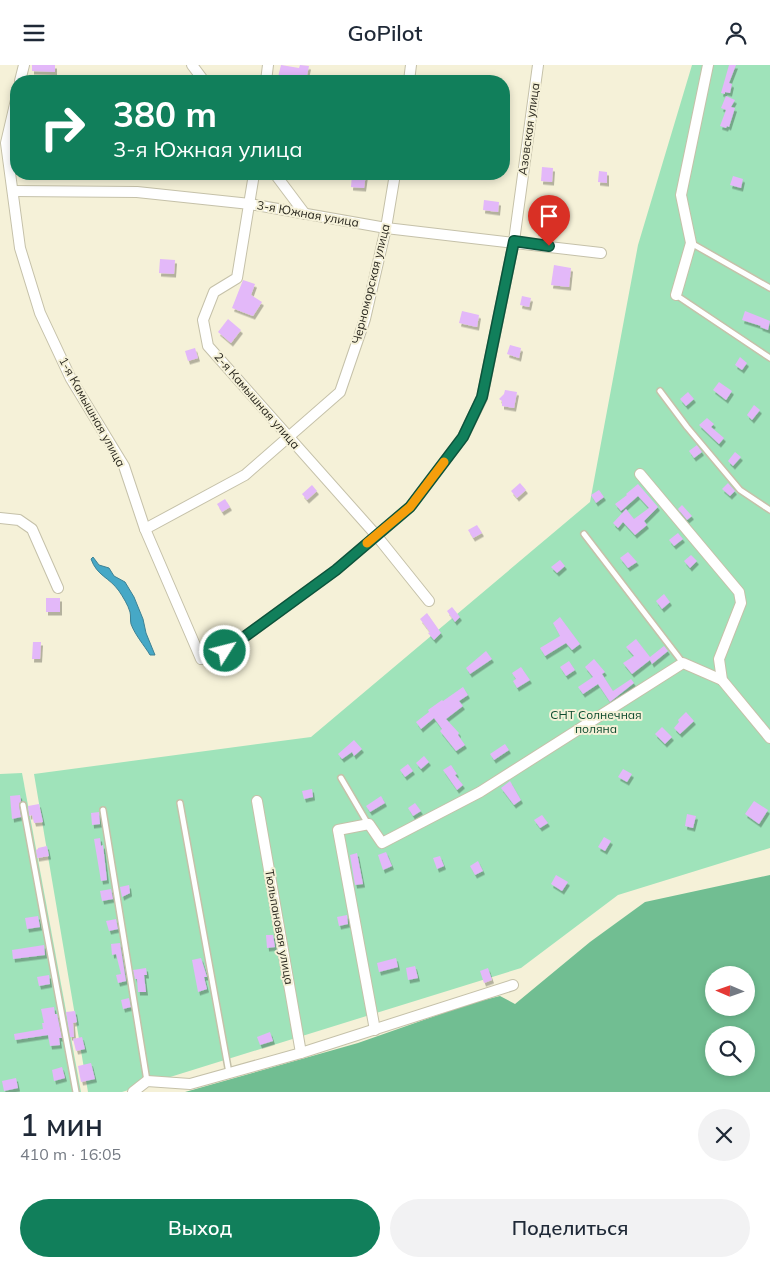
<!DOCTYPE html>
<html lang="ru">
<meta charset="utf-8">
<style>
body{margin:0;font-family:Mulish,sans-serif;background:#f2f2f3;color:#1f2937;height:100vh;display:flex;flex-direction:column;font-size:19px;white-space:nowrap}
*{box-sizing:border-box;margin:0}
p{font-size:16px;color:#747a83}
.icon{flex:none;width:28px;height:28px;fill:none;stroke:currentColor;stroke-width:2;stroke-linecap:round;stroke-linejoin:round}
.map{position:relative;height:1027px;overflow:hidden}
.details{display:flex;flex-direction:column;background:#fff;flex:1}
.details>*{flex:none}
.banner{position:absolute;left:10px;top:10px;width:500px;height:105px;border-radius:20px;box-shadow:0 2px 8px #0003;background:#117f5b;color:#fff;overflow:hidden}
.needle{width:32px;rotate:272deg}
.fabs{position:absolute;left:705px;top:901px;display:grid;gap:10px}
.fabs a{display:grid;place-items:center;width:50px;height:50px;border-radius:50%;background:#fff;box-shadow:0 2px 8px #0003;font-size:25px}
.pin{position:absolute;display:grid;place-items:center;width:42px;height:42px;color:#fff;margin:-51px -21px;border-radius:50% 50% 50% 0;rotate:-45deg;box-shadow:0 0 5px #0007}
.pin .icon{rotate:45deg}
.me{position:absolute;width:55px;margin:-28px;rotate:54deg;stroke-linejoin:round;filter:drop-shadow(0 0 4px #0008)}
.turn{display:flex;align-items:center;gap:18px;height:105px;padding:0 20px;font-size:22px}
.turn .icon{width:65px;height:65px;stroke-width:2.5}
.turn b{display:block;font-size:35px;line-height:42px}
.round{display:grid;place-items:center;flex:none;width:52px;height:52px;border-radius:26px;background:#f2f2f3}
.overview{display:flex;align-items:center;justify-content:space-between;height:85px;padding:0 20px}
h1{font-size:30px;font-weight:600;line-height:38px}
.button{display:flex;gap:10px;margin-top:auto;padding:10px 20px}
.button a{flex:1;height:58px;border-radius:30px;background:#117f5b;color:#fff;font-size:20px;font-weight:600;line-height:58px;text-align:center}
.button a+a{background:#f2f2f3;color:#1f2937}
header{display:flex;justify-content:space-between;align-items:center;height:65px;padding:0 20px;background:#fff;font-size:22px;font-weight:600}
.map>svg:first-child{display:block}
.green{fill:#9fe3ba}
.forest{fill:#71be92;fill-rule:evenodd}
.water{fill:#46a8c6;stroke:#3e8294}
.building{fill:#e3b8f9;filter:url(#shadow)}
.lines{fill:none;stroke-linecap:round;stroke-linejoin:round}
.service-casing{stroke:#c5c1a9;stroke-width:8}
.minor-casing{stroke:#c5c1a9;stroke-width:12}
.service{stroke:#fff;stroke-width:5}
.minor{stroke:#fff;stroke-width:10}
.route-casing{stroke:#0b533b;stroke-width:12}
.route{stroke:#117f5b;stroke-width:9}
.slow{stroke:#f59e0b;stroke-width:9}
.labels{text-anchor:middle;stroke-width:4;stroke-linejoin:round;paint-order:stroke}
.street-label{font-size:12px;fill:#2a281f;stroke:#f5f1d8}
.park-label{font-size:12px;fill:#0c492d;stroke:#f5f1d8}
</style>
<header><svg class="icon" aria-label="menu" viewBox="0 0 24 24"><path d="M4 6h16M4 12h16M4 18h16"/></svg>GoPilot<svg class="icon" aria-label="person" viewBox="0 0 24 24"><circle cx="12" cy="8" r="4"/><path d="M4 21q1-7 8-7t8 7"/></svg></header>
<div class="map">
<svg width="770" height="1027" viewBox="0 0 770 1027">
<defs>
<filter id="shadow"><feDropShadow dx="2" dy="3.5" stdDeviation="0" flood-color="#0004"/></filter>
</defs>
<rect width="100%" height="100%" fill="#f5f1d8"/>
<g class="green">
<polygon points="692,0 770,0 770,783 618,830 521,903 122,1027 88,1027 34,709 311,672 590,437 638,180"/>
<polygon points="22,708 81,1027 0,1027 0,709"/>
</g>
<path class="forest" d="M 770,810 L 770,1027 L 185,1027 L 358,978 L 472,938 L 500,931 L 515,939 L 590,877 L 645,837 ZM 714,910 L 746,910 L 746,942 L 714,942 ZM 714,970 L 746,970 L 746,1002 L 714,1002 Z"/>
<path class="water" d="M 93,492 L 99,500 L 109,503 L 114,511 L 125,517 L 134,532 L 143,554 L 146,568 L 155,590 L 150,590 C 144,580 135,570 131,559 C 130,555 131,551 130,547 C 128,540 123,532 119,526 C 109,512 97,511 91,494 Z"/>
<g class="building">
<polygon points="32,0 55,0 55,7 32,6"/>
<polygon points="281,0 299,3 300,0 309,1 306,15 295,13 295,16 277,16"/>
<polygon points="729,0 736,0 729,18 732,19 730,28 725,27 725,29 721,28"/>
<polygon points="726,31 735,35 731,42 735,43 729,62 727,61 726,63 720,61 726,45 721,43"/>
<polygon points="542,102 553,103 552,117 541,116"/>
<polygon points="599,106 607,107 607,118 598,117"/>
<polygon points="352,109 366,109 364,123 351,122"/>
<polygon points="733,111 743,114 741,123 730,120"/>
<polygon points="484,135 499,137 498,147 483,145"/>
<polygon points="536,156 545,156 544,168 536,167"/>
<polygon points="160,194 175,195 174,209 159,208"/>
<polygon points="554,200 571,203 569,222 551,220"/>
<polygon points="243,215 255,219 251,230 262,237 253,251 232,243"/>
<polygon points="522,231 531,233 529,242 520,240"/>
<polygon points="462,246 479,250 477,262 459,258"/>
<polygon points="745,246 770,256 768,265 760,262 761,261 742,255"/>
<polygon points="228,254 241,265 231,278 218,267"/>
<polygon points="510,280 521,283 519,293 507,289"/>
<polygon points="195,283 198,293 188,296 185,286"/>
<polygon points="740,292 747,298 742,305 735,300"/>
<polygon points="719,317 732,326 726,335 713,325"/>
<polygon points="505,325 517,327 514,343 502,341 502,336 499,334 504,329"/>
<polygon points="688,327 694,334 686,341 680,334"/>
<polygon points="754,340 760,345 752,355 747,350"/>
<polygon points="707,353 714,359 711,362 724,373 719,379 699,360"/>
<polygon points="697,380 702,387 694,393 689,386"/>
<polygon points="735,387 741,392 733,401 728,396"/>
<polygon points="520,418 526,425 517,433 511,426"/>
<polygon points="728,418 735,426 730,431 722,424"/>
<polygon points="638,419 658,442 644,456 647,460 635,470 623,457 618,463 613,458 626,444 634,454 649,443 638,431 621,446 615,439 627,430 626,429"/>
<polygon points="312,420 317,426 307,435 302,429"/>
<polygon points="599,425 604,432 596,438 591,430"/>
<polygon points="225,434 230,442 222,447 217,439"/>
<polygon points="682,440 692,451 687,455 678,444"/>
<polygon points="477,460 482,468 473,473 468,465"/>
<polygon points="678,468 683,474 674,481 669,475"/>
<polygon points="628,487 637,497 628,503 620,493"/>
<polygon points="691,490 697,496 690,503 684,496"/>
<polygon points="560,495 565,501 557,508 551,502"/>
<polygon points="664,529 670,537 662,544 656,536"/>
<rect x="46" y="533" width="14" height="14"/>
<polygon points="452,542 460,552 455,557 447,546"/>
<polygon points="427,548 441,568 434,575 428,568 430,567 420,554"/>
<polygon points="560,552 580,579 572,585 566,578 545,591 540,583 560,571 553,558"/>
<polygon points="636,574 650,592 664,581 668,586 652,599 650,595 632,609 623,598 634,591 626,582"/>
<polygon points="33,577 41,577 40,594 32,594"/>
<polygon points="486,586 492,594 470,609 466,603"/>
<polygon points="594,594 605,607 602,609 613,626 631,614 634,618 610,637 598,619 583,629 578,622 593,612 585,602"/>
<polygon points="569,596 575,605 566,611 560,602"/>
<polygon points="521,602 530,615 517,623 513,616 516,614 512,608"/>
<polygon points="463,622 468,630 459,636 463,641 446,654 459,668 458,670 465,680 456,686 440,666 442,664 434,653 421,664 416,657 429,647 428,645 442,635 443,636"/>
<polygon points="686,647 694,656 680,669 674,663 679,657 678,655"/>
<polygon points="662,662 672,672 665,679 655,669"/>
<polygon points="354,675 362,684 354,691 352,687 342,694 338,689"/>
<polygon points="505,679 509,685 494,695 490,689"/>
<polygon points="424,691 429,697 421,704 416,698"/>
<polygon points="408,699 413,706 405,712 400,705"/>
<polygon points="451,700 457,709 455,710 463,720 457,725 443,705"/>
<polygon points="623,704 632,709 627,717 618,712"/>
<polygon points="510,716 521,735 514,740 501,723"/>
<polygon points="312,724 313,732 304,734 302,726"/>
<polygon points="20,730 21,736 19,740 21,752 12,754 10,731"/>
<polygon points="381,731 385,738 370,747 366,741"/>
<polygon points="754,736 768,745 759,759 745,749"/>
<polygon points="415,738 421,746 413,751 408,743"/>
<polygon points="39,739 43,757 34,758 32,750 29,751 28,741"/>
<polygon points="99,747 100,759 92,760 91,748"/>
<polygon points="687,749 696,751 693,763 685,761"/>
<polygon points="542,750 548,758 540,763 534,755"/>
<polygon points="604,772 611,776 605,786 598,782"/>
<polygon points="100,773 101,781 103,780 107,815 101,816 94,774"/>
<polygon points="47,781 49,791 37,793 36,785 38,784 38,783"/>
<polygon points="386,787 392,801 383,805 378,790"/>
<polygon points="357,788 363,819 355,820 350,790"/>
<polygon points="440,791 444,801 437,804 433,793"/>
<polygon points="478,796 483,806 475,810 470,801"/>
<polygon points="556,810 568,817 562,826 551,819"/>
<polygon points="129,820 130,828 122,832 120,822"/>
<polygon points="111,824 113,834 102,836 100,826"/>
<polygon points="347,850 348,859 339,861 337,852"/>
<polygon points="38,851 40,862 27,864 25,853"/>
<polygon points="116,854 118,864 109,866 106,856"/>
<polygon points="266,870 273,870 275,882 267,883"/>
<polygon points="120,878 126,916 118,918 116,910 121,909 116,889 112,890 111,879"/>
<polygon points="44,880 45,890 13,894 12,885"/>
<polygon points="201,893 207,912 204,912 207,924 198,927 192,895"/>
<polygon points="396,893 398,902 379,907 377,898"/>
<polygon points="415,901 418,913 408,915 406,903"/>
<polygon points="146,903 147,910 144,910 146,927 138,927 137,914 135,914 133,905"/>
<polygon points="488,903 492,915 484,918 480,906"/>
<polygon points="49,910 50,919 39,921 37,912"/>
<polygon points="129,933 131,942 123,944 121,935"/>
<polygon points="54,942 55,949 57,949 62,973 59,973 60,980 50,981 48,970 15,975 14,969 43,964 42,958 44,958 41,944"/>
<polygon points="75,946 77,957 73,958 74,972 70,972 66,947"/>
<polygon points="270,967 273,976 260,980 257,972"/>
<polygon points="82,972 85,984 76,986 73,974"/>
<polygon points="91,998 95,1014 81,1017 78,1001"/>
<polygon points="62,1002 65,1013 54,1016 52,1005"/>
<polygon points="16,1013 18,1023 4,1026 2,1016"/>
</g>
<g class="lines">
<defs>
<g id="service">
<polyline points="691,178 770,223"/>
<polyline points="676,230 770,293"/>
<polyline points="660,326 687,362 740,425 770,445"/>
<polyline points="584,469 683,598"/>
<polyline points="341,713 368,759"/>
<polyline points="180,738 229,1008"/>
<polyline points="23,740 76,1027"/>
<polyline points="103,745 147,1016"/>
</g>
<g id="minor">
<polyline points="192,0 204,16"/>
<polyline points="20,16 24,0"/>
<polyline points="266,16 268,0"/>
<polyline points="409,16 411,0"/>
<polyline points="16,35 6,78 20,183 40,248 71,314 124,401 145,464 201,594 225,586 336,505 410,442 463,372 482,333 514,176 538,0"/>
<polyline points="254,109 237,213 214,227 203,255 208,281 376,470 429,536"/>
<polyline points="275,109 305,149"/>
<polyline points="13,126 137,127 250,139 386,163 601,188"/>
<polyline points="676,230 691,178 681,130 708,0"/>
<polyline points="640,409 739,527 741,538 719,594 722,615 770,673"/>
<polyline points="0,453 19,455 32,464 58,523"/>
<polyline points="145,464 245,410 340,327 365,254 386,163 395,109"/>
<polyline points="257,736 301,988"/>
<polyline points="375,965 338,765 369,759 382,778 480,727 683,598 722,615"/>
<polyline points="133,1027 147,1016 190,1019 301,988 513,920"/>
</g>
</defs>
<use href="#service" class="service-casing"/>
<use href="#minor" class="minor-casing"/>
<use href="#service" class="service"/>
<use href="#minor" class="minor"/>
</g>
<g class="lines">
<defs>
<polyline id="route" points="225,586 336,505 410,442 463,372 482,332 514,176 549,181"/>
</defs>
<use href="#route" class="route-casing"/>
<use href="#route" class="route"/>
<polyline class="slow" points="367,478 410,442 444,397"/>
</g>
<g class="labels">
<g class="street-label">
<text transform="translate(529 64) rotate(-82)" y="4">Азовская улица</text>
<text transform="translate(308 149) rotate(10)" y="4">3-я Южная улица</text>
<text transform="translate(371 219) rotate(-76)" y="4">Черноморская улица</text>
<text transform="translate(257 336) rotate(49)" y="4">2-я Камышная улица</text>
<text transform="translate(92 347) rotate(61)" y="4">1-я Камышная улица</text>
<text transform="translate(279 862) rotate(80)" y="4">Тюльпановая улица</text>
</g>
<g class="park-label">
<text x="596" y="654">СНТ Солнечная<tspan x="596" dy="14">поляна</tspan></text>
</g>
</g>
</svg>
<div class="fabs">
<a><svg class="needle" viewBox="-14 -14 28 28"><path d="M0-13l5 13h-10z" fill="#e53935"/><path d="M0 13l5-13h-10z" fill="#747a83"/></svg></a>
<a><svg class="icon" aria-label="search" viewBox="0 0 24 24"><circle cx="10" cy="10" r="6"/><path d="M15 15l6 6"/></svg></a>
</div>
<div class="pin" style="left:549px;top:181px;background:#d93025"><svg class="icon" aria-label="arrive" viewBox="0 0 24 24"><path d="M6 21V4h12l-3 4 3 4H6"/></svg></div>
<svg class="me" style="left:225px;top:586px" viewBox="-20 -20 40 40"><circle r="17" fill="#117f5b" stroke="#fff" stroke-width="3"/><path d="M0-11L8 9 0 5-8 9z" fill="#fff"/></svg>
<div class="banner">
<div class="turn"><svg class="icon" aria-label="right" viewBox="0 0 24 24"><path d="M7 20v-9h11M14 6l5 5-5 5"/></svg><div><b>380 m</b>3-я Южная улица</div></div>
</div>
</div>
<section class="details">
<div class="overview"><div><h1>1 мин</h1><p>410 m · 16:05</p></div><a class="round"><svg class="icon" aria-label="close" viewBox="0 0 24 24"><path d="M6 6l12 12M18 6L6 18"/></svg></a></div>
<div class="button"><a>Выход</a><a>Поделиться</a></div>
</section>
